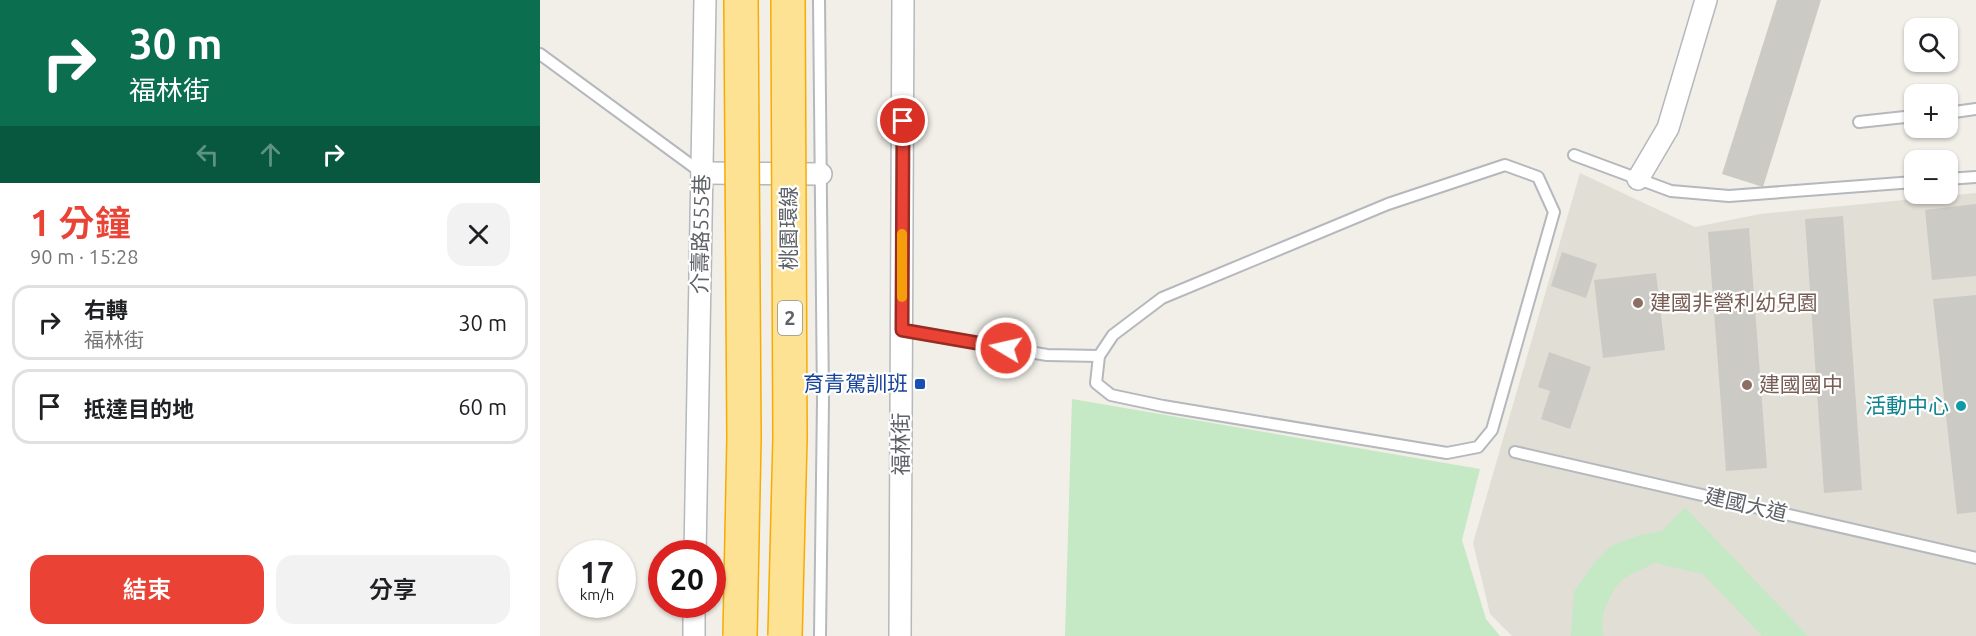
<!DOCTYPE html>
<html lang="zh-TW">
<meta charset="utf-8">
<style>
body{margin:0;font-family:Ubuntu,"Noto Sans TC",sans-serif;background:#f2f2f2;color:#202124;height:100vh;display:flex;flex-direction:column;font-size:22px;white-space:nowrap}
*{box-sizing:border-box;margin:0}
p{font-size:20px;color:#757577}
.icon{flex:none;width:33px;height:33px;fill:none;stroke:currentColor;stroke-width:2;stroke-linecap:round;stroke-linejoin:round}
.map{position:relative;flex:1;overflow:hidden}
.side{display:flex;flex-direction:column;background:#fff;width:540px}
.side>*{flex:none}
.top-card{background:#0b6e4f;color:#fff;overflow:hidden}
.tools{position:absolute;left:1364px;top:18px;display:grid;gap:12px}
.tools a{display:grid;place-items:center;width:54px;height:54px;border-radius:12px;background:#fff;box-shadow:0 2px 4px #0004;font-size:30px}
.speed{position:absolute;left:18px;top:540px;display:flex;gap:12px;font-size:30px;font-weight:700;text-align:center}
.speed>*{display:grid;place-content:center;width:78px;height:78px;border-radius:50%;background:#fff;box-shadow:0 2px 4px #0004;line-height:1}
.speed small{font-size:15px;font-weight:400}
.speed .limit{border:9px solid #d22;background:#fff;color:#111}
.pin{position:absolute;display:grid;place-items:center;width:51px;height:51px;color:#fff;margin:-26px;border:3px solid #fff;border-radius:50%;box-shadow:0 2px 6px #0007}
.me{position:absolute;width:66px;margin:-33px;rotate:279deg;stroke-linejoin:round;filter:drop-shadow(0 0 4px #0008)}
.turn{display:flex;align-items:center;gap:21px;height:126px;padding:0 30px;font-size:27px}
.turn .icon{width:78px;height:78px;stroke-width:2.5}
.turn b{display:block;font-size:42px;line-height:51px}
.lanes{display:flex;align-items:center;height:57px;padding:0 30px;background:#0003;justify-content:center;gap:30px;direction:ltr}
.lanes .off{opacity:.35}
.round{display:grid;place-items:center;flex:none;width:63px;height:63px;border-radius:18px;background:#f2f2f2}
.overview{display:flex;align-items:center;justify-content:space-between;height:102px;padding:0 30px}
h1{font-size:36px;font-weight:600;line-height:45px;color:#ea4335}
.button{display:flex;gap:12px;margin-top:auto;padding:12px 30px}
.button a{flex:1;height:69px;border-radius:18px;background:#ea4335;color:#fff;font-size:24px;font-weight:600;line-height:69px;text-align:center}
.button a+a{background:#f2f2f2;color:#202124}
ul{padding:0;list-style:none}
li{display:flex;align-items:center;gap:18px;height:75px;margin:0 12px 9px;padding:0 18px;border:3px solid #e0e0e0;border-radius:18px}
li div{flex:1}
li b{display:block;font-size:22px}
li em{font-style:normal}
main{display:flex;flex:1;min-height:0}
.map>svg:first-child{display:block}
.education{fill:#e1ded6}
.green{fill:#c5e8c5}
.building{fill:#cccac5}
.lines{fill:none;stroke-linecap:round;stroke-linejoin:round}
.service-casing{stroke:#b5b8bc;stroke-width:14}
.minor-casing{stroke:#b5b8bc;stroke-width:24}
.service{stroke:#fff;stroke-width:10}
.minor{stroke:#fff;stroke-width:21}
.motorway-bridge-casing{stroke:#f9ab00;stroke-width:36;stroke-linecap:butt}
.motorway-bridge{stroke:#fde293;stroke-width:33}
.route-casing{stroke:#982c22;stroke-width:15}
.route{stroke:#ea4335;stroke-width:10}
.slow{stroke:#f59e0b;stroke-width:10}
.education-dot{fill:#8d6e63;stroke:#fff;stroke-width:2}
.transit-dot{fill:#1a4fb4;stroke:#fff;stroke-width:2}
.culture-dot{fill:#0f9aa8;stroke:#fff;stroke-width:2}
.labels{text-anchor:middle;stroke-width:4.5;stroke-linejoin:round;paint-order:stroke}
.shield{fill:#fff;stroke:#8f9295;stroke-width:1.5}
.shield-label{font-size:20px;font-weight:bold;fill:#5f6368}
.street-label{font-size:21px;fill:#5f6368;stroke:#fff}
.education-label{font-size:21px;fill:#785e54;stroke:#fff;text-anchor:start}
.transit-label{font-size:21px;fill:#164399;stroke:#fff;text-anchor:end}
.culture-label{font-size:21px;fill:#0d838f;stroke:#fff;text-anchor:end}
</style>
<main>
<section class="side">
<div class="top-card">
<div class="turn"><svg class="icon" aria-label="right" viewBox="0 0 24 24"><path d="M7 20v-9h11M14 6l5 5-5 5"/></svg><div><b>30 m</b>福林街</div></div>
<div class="lanes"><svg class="icon off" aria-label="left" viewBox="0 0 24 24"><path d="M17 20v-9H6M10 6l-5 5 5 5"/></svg><svg class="icon off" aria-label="ahead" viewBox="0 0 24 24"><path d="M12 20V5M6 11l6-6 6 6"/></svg><svg class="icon" aria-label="right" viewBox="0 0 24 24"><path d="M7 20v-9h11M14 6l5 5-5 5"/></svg></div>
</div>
<div class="overview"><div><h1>1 分鐘</h1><p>90 m · 15:28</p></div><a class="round"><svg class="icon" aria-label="close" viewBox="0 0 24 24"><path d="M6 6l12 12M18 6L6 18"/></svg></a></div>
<ul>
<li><svg class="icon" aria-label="right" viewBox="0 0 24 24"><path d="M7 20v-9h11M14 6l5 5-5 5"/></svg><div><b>右轉</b><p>福林街</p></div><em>30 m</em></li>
<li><svg class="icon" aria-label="arrive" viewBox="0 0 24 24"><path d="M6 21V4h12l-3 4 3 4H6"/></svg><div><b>抵達目的地</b></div><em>60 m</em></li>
</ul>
<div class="button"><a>結束</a><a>分享</a></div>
</section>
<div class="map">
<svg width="1436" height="636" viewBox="0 0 1436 636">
<rect width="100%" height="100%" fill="#f1efe8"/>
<polygon class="education" points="1040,173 1155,227 1220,214 1436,193 1436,636 972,636 950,614 933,543"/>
<g class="green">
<polygon points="532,399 940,469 922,540 946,619 960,636 525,636"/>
<path d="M 1145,507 L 1268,636 L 1222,636 L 1163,574 L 1115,563 C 1105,568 1088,574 1080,582 C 1068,595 1059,619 1063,636 L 1031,636 L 1034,592 L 1053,564 L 1071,546 L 1097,536 L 1122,531 Z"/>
</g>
<g class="building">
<polygon points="1237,0 1281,0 1223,187 1182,174"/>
<polygon points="1436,204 1436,276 1392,280 1385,210"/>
<polygon points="1303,216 1322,490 1284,493 1265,219"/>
<polygon points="1209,228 1227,468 1186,471 1168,232"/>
<polygon points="1022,252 1057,264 1046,298 1011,286"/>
<polygon points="1116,273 1125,350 1063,358 1054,280"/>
<polygon points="1436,295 1436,512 1417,514 1393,299"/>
<polygon points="1009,352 1051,367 1030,429 1001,419 1010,391 998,387"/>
</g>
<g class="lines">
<defs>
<g id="service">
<polyline points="279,0 283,401 280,636"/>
<polyline points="0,54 162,173"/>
<polyline points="1407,113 1436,109"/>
<polyline points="1319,122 1374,116"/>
<polyline points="1034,155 1131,191 1189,196 1374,182"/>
<polygon points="965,165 998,177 1014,212 952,430 938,447 907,453 623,406 571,395 556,383 559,356 573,335 622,298 848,204"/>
<polyline points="1407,179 1436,177"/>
<polyline points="362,330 507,355 559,356"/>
<polyline points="975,452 1436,558"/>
</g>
<g id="minor">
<polyline points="162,173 281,174"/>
<polyline points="1098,179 1128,128 1166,0"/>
<polyline points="155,554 165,0"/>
<polyline points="154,636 154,604"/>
<polyline points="360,636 363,0"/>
</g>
</defs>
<use href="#service" class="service-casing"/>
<use href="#minor" class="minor-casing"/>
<use href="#service" class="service"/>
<use href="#minor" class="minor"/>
<defs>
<g id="motorway-bridge">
<polyline points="200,636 204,438 201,0"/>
<polyline points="245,636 250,438 248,0"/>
</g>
</defs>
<use href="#motorway-bridge" class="motorway-bridge-casing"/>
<use href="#motorway-bridge" class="motorway-bridge"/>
</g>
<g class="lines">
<defs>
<polyline id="route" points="363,121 362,330 466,348"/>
</defs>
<use href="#route" class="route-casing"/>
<use href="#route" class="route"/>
<polyline class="slow" points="362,297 362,234"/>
</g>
<g class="education-dot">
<circle cx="1098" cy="303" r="6"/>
<circle cx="1207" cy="385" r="6"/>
</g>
<rect class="transit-dot" x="374" y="378" width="12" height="12" rx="3"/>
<circle class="culture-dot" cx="1421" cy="406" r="6"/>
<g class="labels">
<rect class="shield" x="238" y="301" width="24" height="34" rx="4.5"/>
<g class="shield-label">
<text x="250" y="325">2</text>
</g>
<g class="street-label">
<text transform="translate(249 228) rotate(-90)" y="7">桃園環線</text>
<text transform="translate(161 234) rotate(-89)" y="7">介壽路555巷</text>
<text transform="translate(361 444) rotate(-90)" y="7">福林街</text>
<text transform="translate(1206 505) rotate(13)" y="7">建國大道</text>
</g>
<g class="education-label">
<text x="1110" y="310">建國非營利幼兒園</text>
<text x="1219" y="392">建國國中</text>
</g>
<g class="transit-label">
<text x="368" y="391">育青駕訓班</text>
</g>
<g class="culture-label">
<text x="1409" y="413">活動中心</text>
</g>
</g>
</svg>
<div class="tools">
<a><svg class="icon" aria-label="search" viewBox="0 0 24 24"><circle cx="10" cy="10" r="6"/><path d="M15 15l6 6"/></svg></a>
<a>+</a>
<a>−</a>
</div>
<div class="speed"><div>17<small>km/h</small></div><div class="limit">20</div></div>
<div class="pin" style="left:363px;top:121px;background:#d93025"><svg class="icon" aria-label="arrive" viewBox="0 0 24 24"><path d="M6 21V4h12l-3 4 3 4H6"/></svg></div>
<svg class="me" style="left:466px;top:348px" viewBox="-20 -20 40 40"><circle r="17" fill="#ea4335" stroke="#fff" stroke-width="3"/><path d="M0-11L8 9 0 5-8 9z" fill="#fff"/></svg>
</div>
</main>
